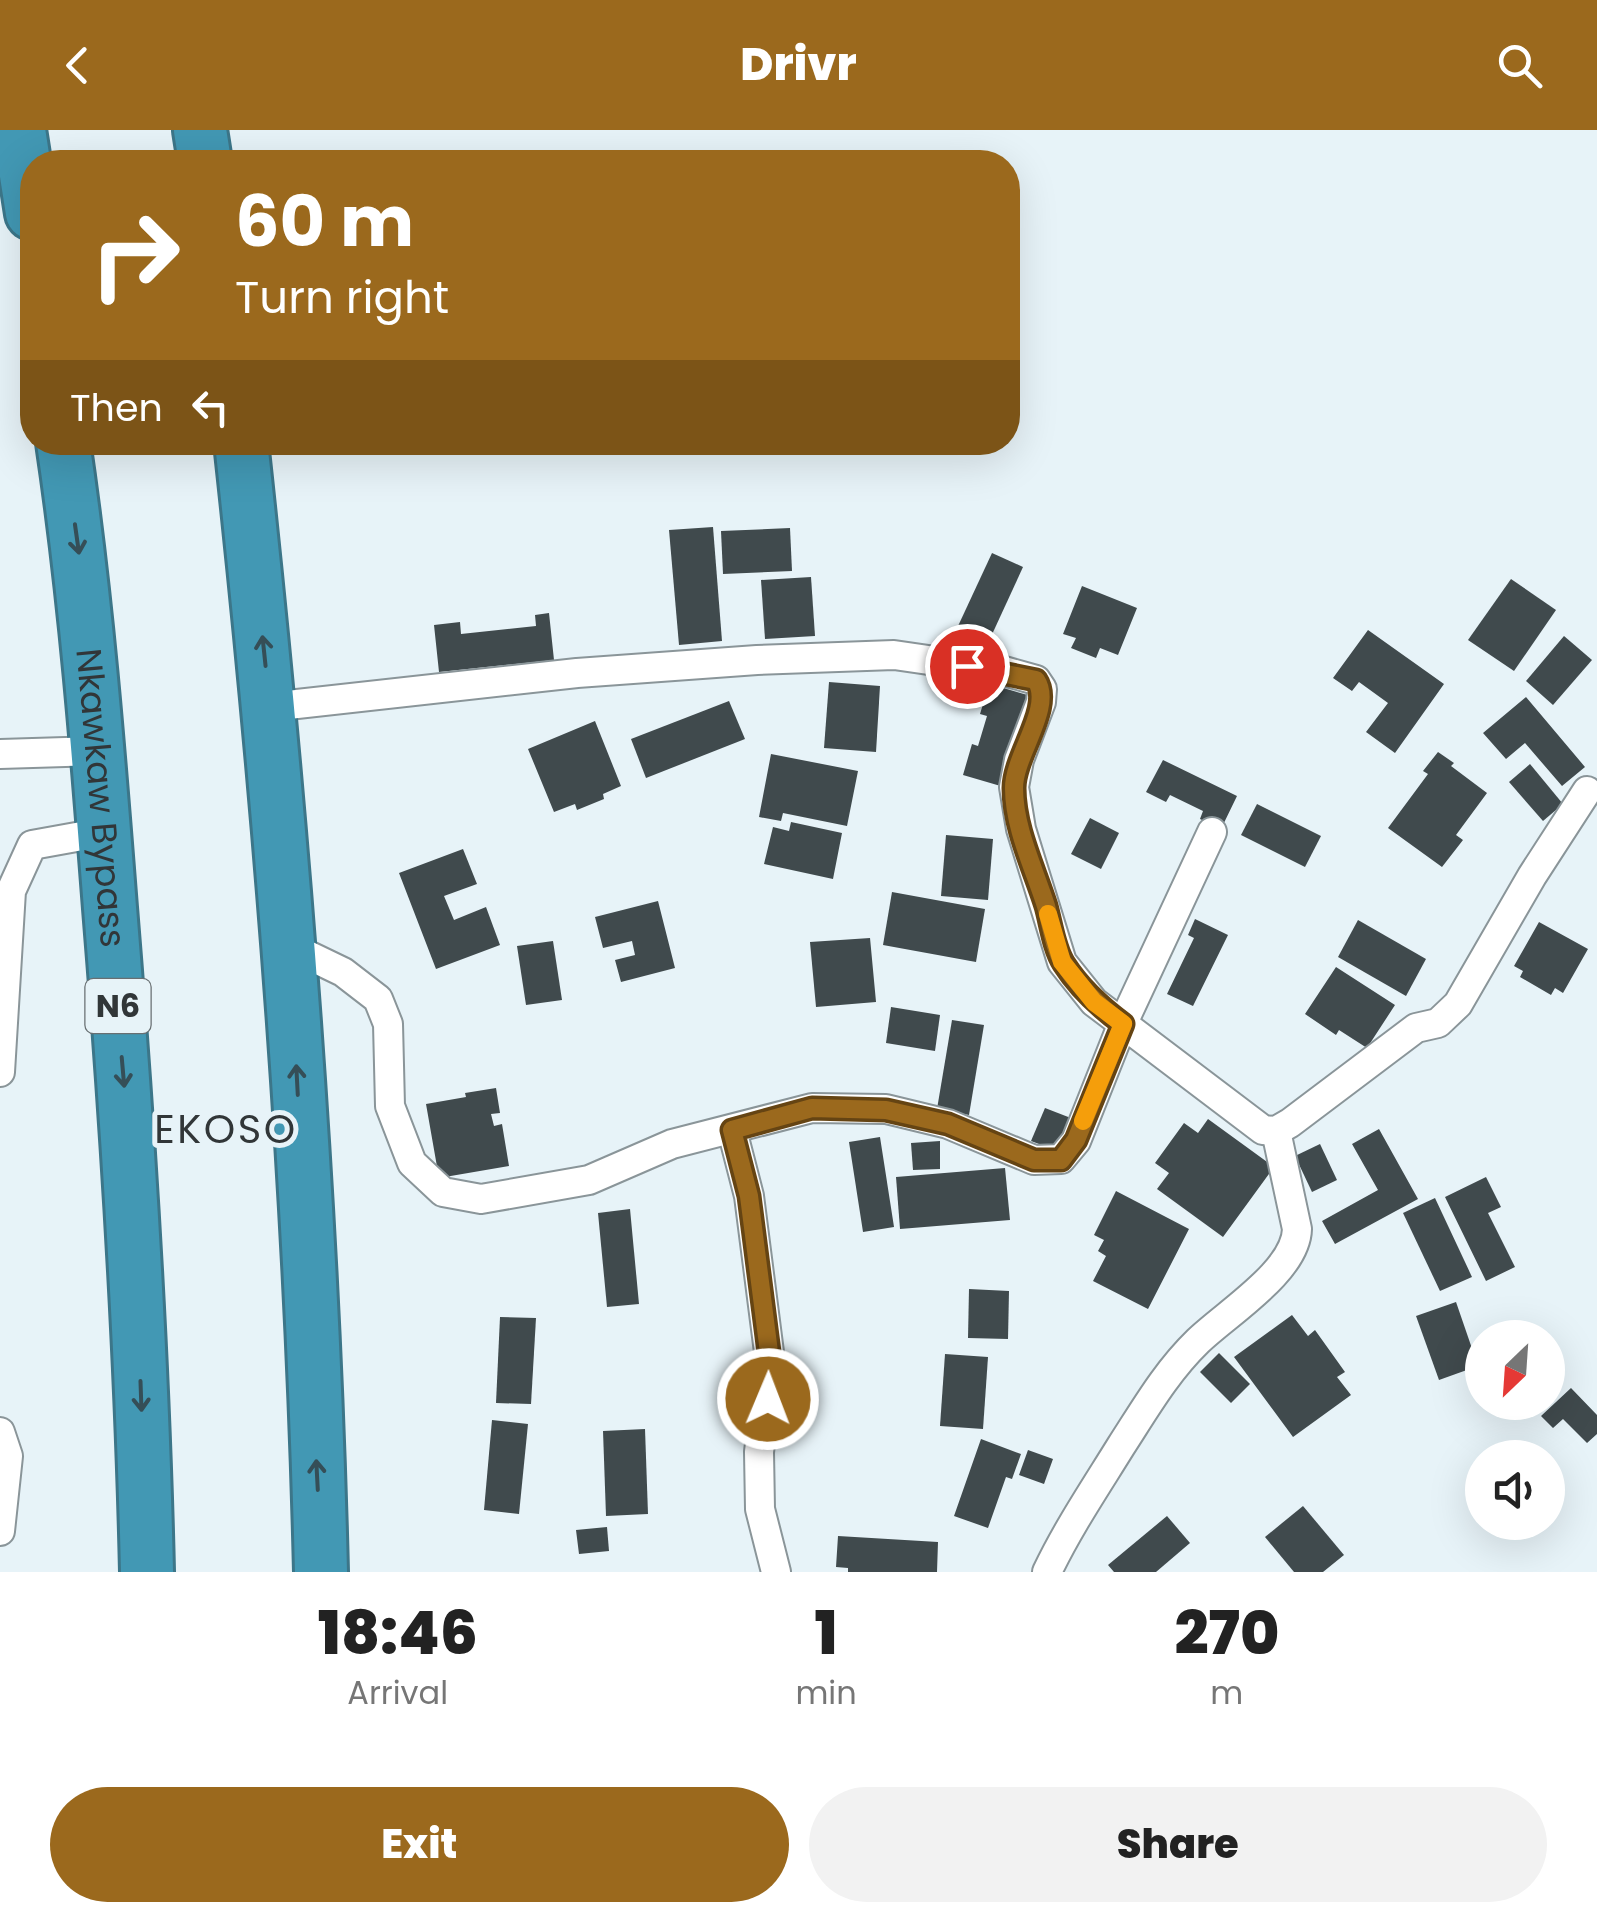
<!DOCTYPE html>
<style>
body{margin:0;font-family:Poppins,sans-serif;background:#f2f2f2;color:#222;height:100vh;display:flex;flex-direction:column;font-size:38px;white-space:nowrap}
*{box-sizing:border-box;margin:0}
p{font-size:32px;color:#767676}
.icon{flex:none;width:55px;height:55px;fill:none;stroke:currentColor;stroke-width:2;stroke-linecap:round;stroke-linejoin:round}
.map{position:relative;height:1442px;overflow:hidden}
.sheet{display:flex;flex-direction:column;background:#fff;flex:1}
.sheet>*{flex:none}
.top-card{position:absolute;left:20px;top:20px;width:1000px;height:305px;border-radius:40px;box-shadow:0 10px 40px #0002;background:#9b691d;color:#fff;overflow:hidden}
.needle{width:65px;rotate:205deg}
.buttons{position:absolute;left:1465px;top:1190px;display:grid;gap:20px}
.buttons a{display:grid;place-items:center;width:100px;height:100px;border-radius:50%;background:#fff;box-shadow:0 10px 40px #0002;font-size:50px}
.pin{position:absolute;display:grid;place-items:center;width:85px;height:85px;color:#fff;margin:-42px;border:5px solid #fff;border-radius:50%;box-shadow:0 2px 10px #0007}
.me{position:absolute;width:110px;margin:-55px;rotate:1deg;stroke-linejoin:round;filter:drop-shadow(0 0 8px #0008)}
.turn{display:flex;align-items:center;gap:35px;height:210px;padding:0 50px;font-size:45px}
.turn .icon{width:130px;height:130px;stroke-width:2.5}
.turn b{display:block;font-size:70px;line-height:85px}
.then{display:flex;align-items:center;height:95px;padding:0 50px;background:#0003;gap:20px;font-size:38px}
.eta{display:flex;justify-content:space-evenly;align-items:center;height:170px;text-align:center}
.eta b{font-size:60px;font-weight:800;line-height:70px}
.cta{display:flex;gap:20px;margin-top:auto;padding:20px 50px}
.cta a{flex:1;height:115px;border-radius:60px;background:#9b691d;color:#fff;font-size:40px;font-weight:800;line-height:115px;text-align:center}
.cta a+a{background:#f2f2f2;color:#222}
header{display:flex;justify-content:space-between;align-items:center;height:130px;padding:0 50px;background:#9b691d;color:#fff;font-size:45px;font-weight:800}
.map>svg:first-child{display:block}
.building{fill:#404a4d}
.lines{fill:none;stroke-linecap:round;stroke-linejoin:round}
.street-casing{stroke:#8a9599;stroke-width:32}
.highway-casing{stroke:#3c7689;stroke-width:58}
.street{stroke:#fff;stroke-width:28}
.highway{stroke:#4298b4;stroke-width:52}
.oneway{stroke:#354e57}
.route-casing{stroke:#654413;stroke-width:25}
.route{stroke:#9b691d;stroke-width:18}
.slow{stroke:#f59e0b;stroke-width:18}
.labels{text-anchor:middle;stroke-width:10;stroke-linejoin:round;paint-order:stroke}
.shield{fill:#e7f3f8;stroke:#686f72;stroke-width:2.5}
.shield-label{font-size:32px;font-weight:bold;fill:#313638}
.street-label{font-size:35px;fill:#313638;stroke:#e7f3f8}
.quarter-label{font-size:40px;letter-spacing:2.5px;fill:#313638;stroke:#e7f3f8}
</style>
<header><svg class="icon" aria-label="back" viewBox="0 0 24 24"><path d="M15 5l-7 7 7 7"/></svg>Drivr<svg class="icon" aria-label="search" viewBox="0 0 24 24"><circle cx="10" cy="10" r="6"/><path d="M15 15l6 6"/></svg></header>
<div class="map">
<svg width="1597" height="1442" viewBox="0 0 1597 1442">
<rect width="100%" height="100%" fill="#e7f3f8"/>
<g class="building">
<polygon points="713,397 722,511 679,515 669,400"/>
<polygon points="790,398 792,441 723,444 721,401"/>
<polygon points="992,423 1023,437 983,524 952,509"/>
<polygon points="811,447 815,506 765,509 761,450"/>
<polygon points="1511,449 1556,480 1514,541 1468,510"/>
<polygon points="1082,456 1137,478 1118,525 1100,518 1096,528 1071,518 1076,508 1063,504"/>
<polygon points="549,483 554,530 439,542 434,495 460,492 461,504 536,496 535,485"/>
<polygon points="1368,500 1444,554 1395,623 1366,602 1388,573 1359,552 1352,561 1333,548"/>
<polygon points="1564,506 1592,530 1553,575 1526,551"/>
<polygon points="829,552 880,556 876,622 824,618"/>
<polygon points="989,554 1031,566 1004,657 963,645 972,614 978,616 987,586 980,584"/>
<polygon points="1526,567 1585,637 1562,656 1525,613 1506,629 1483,603"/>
<polygon points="729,571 745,609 646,648 631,609"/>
<polygon points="595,591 621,656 603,664 604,669 577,680 575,674 554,682 528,619"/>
<polygon points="1438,622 1454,633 1451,636 1487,663 1456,705 1463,710 1442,737 1388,698 1428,644 1423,641"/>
<polygon points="771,624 858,641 847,696 783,683 781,691 759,687"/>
<polygon points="1163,630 1237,666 1221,699 1200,689 1203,681 1170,665 1166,672 1146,662"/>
<polygon points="1530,634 1563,674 1543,691 1509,652"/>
<polygon points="1257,674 1321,706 1305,737 1241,705"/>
<polygon points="1090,688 1119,703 1101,739 1071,724"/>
<polygon points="791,692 842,703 833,749 764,734 773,697 789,701"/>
<polygon points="946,705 993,709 988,770 941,766"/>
<polygon points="463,719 477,754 444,766 454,790 486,777 500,815 436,839 399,743"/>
<polygon points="892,762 985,779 976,832 883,815"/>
<polygon points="658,771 675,838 621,852 615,830 635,825 632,811 603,818 595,787"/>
<polygon points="1195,789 1228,805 1193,876 1167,864 1194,808 1188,805"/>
<polygon points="1358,790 1426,829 1406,866 1338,827"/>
<polygon points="1539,792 1588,819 1563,863 1555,858 1551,865 1520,847 1523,841 1514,836"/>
<polygon points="870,808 876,872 816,877 810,812"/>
<polygon points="553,811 562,870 526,875 517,816"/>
<polygon points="1336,837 1395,875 1367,918 1339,900 1336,905 1305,884"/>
<polygon points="891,877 940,885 935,921 886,913"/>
<polygon points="952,890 984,895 969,985 937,979"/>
<polygon points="496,958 500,983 491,984 494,996 502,994 509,1036 439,1048 426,974 466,967 465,963"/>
<polygon points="1045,978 1076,990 1063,1023 1031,1011"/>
<polygon points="1208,989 1274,1037 1223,1107 1157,1059 1169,1043 1155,1033 1184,993 1198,1003"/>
<polygon points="1379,999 1418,1069 1335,1114 1322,1091 1378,1060 1352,1014"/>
<polygon points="880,1007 894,1097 863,1102 849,1012"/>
<polygon points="940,1011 940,1039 913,1040 911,1013"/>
<polygon points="1320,1014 1337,1050 1312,1062 1295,1026"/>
<polygon points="1005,1038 1010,1090 900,1099 896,1047"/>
<polygon points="1486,1047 1501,1077 1488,1083 1515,1137 1486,1151 1445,1067"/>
<polygon points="1116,1061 1189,1099 1148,1179 1093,1151 1106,1126 1098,1121 1104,1110 1094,1105"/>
<polygon points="1435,1068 1472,1147 1440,1161 1403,1083"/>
<polygon points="630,1079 639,1174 607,1177 598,1083"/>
<polygon points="969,1159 1009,1161 1008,1209 968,1208"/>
<polygon points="1456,1172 1478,1236 1439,1250 1416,1186"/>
<polygon points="1292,1185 1308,1206 1315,1200 1345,1242 1337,1247 1351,1265 1293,1307 1234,1227"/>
<polygon points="500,1187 536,1188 531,1274 496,1273"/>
<polygon points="1219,1223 1250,1254 1231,1273 1200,1242"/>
<polygon points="945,1224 988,1227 983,1299 940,1296"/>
<polygon points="1571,1258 1597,1285 1597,1304 1587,1313 1563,1289 1553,1298 1541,1286"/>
<polygon points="492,1290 528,1294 519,1384 484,1380"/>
<polygon points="645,1299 648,1384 606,1386 603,1301"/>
<polygon points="981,1309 1021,1324 1012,1349 1006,1347 988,1398 954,1386"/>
<polygon points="1028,1320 1053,1329 1044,1354 1019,1345"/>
<polygon points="1303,1376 1344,1425 1323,1442 1294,1442 1265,1407"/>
<polygon points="1167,1386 1190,1413 1156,1442 1114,1442 1108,1435"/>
<polygon points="607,1397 609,1421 579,1424 576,1400"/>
<polygon points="838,1406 938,1412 937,1442 848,1442 848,1438 836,1437"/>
</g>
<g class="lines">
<defs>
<g id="street">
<polyline points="270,577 577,543 757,530 894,525 1004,541 1036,550 1042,559 1041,572 1019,630 1014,657 1021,699 1062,832 1094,872 1263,1000 1276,1001 1290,993 1416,898 1438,893 1458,874 1532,746 1587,661"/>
<polyline points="0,624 98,621"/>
<polyline points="289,816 343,842 378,869 388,894 390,976 412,1033 443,1062 481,1069 589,1050 672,1014 812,978 886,979 948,994 1034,1030 1061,1029 1076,1011 1123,893 1212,702"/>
<polyline points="0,942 11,761 32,715 104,702"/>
<polyline points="732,1000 749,1066 770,1230 759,1322 760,1379 776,1442"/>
<polyline points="0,1302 8,1326 0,1401"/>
<path d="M 1047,1442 C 1068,1398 1095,1358 1121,1316 C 1145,1279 1166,1242 1198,1211 C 1227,1183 1296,1141 1297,1099 L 1276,1001"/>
</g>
<g id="highway">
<polyline points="19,0 32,83"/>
<polyline points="200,0 205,32"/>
<path id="s1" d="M 63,312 C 86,467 98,622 110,778 C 128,999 142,1220 147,1442"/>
<path d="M 241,312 C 282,688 312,1065 321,1442"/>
</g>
</defs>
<use href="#street" class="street-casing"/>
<use href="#highway" class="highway-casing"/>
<use href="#street" class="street"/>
<use href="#highway" class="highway"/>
</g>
<defs><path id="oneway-shaft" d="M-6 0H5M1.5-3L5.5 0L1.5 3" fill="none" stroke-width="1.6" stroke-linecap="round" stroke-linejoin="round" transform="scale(2.5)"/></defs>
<g class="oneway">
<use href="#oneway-shaft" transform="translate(77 409) rotate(82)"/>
<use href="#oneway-shaft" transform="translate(264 521) rotate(-96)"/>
<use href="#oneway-shaft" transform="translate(123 942) rotate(85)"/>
<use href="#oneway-shaft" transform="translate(297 950) rotate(-93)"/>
<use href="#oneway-shaft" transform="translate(141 1266) rotate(88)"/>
<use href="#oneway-shaft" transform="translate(317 1345) rotate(-93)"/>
</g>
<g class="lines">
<defs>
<path id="route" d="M 768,1269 L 770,1230 L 749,1066 L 732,1000 L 812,978 L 886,980 L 948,994 L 1034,1030 L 1061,1030 L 1076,1010 L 1123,894 C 1100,877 1080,859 1064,834 C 1054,819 1051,794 1046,776 C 1034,738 1014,698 1014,658 C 1014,625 1054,577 1036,550 L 967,536"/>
</defs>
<use href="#route" class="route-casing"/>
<use href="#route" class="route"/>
<polyline class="slow" points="1048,784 1062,832 1094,872 1123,894 1083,991"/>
</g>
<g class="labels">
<rect class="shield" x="85.5" y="849" width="65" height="54" rx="8"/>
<g class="shield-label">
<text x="118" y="887">N6</text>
</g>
<g class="street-label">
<text dy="12" stroke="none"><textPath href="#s1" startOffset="358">Nkawkaw Bypass</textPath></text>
</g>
<g class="quarter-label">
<text x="226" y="1013">EKOSO</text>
</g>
</g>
</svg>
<div class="buttons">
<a><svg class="needle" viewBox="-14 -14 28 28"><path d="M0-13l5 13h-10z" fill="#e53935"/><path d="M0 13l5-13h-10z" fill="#767676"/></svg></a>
<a><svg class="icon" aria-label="sound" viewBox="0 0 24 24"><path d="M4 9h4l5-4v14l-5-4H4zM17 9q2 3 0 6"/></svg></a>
</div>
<div class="pin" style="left:967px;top:536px;background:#d93025"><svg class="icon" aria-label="arrive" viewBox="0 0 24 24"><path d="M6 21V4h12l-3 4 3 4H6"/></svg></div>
<svg class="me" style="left:768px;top:1269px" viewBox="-20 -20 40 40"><circle r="17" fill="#9b691d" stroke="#fff" stroke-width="3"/><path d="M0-11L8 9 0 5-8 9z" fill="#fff"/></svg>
<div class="top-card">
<div class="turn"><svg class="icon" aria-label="right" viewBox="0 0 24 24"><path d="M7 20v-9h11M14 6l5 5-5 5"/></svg><div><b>60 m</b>Turn right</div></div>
<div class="then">Then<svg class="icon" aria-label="left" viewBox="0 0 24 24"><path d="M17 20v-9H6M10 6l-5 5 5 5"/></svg></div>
</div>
</div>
<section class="sheet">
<div class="eta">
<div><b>18:46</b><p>Arrival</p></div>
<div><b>1</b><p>min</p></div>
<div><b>270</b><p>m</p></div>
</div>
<div class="cta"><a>Exit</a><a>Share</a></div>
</section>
